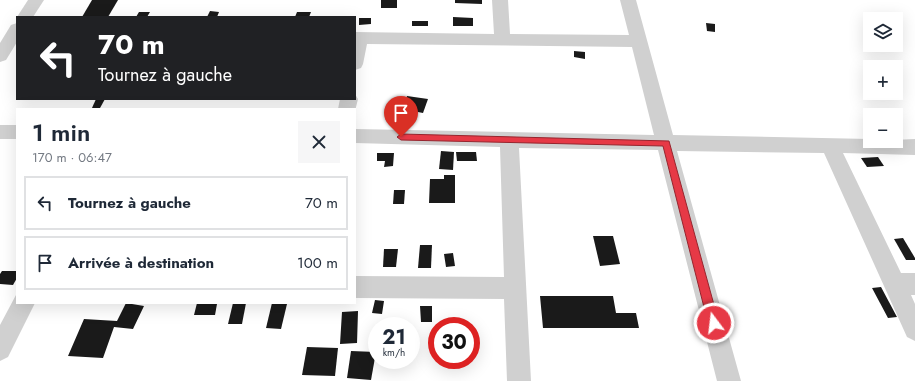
<!DOCTYPE html>
<html lang="fr">
<meta charset="utf-8">
<style>
body{margin:0;font-family:Jost,sans-serif;background:#f6f6f7;color:#1f2937;height:100vh;display:flex;flex-direction:column;font-size:15px;white-space:nowrap}
*{box-sizing:border-box;margin:0}
p{font-size:13px;color:#747a83}
.icon{flex:none;width:22px;height:22px;fill:none;stroke:currentColor;stroke-width:2;stroke-linecap:round;stroke-linejoin:round}
.map{position:relative;flex:1;overflow:hidden}
.panel{position:absolute;left:16px;top:108px;width:340px;height:196px;display:flex;flex-direction:column;background:#fff;border-radius:0px;box-shadow:0 4px 16px #0002}
.panel>*{flex:none}
.hud{position:absolute;left:16px;top:16px;width:340px;height:84px;border-radius:0px;box-shadow:0 4px 16px #0002;background:#202124;color:#fff;overflow:hidden}
.buttons{position:absolute;left:863px;top:12px;display:grid;gap:8px}
.buttons a{display:grid;place-items:center;width:40px;height:40px;border-radius:0px;background:#fff;box-shadow:0 4px 16px #0002;font-size:20px}
.speed{position:absolute;left:368px;top:317px;display:flex;gap:8px;font-size:20px;font-weight:700;text-align:center}
.speed>*{display:grid;place-content:center;width:52px;height:52px;border-radius:50%;background:#fff;box-shadow:0 4px 16px #0002;line-height:1}
.speed small{font-size:10px;font-weight:400}
.speed .limit{border:6px solid #d22;background:#fff;color:#111}
.pin{position:absolute;display:grid;place-items:center;width:34px;height:34px;color:#fff;margin:-41px -17px;border-radius:50% 50% 50% 0;rotate:-45deg;box-shadow:0 0 4px #0007}
.pin .icon{rotate:45deg}
.me{position:absolute;width:44px;margin:-22px;rotate:345deg;stroke-linejoin:round;filter:drop-shadow(0 0 3px #0008)}
.turn{display:flex;align-items:center;gap:14px;height:84px;padding:0 16px;font-size:18px}
.turn .icon{width:52px;height:52px;stroke-width:2.5}
.turn b{display:block;font-size:28px;line-height:34px}
.round{display:grid;place-items:center;flex:none;width:42px;height:42px;border-radius:0px;background:#f6f6f7}
.summary{display:flex;align-items:center;justify-content:space-between;height:68px;padding:0 16px}
h1{font-size:24px;font-weight:600;line-height:30px}
ul{padding:0;list-style:none}
li{display:flex;align-items:center;gap:12px;height:54px;margin:0 8px 6px;padding:0 8px;border:2px solid #e0e1e3;border-radius:0px}
li div{flex:1}
li b{display:block;font-size:15px}
li em{font-style:normal}
.map>svg:first-child{display:block}
.building{fill:#1a1a1a}
.lines{fill:none;stroke-linecap:round;stroke-linejoin:round}
.minor{fill:#d0d0d0;fill-rule:evenodd}
.route{fill:#e63946;stroke:#96252e}
</style>
<div class="map">
<svg width="915" height="381" viewBox="0 0 915 381">
<rect width="100%" height="100%" fill="#fff"/>
<g class="building">
<polygon points="92,0 118,0 108,17 82,17"/>
<rect x="381" y="0" width="16" height="8"/>
<polygon points="455,0 482,0 482,4 455,3"/>
<polygon points="210,11 219,12 217,17 207,17"/>
<polygon points="139,12 150,12 147,17 136,17"/>
<polygon points="297,12 311,12 309,17 295,17"/>
<polygon points="453,17 473,18 473,26 453,26"/>
<polygon points="359,18 371,18 371,24 359,25"/>
<rect x="412" y="21" width="16" height="5"/>
<polygon points="706,23 715,24 715,32 707,31"/>
<polygon points="574,51 585,52 585,59 574,57"/>
<polygon points="407,96 428,99 423,113 403,109"/>
<polygon points="96,99 105,99 100,108 92,108"/>
<polygon points="441,151 454,152 453,170 439,169"/>
<polygon points="456,152 476,152 477,161 457,161"/>
<polygon points="377,153 394,153 393,166 384,167 385,161 377,161"/>
<polygon points="878,157 884,166 867,167 861,158"/>
<polygon points="444,175 455,175 455,203 429,203 430,179 444,179"/>
<polygon points="394,190 405,190 404,204 393,204"/>
<polygon points="593,236 613,236 620,264 600,266"/>
<polygon points="903,238 915,258 915,260 906,260 894,239"/>
<polygon points="420,245 432,245 431,268 418,268"/>
<polygon points="384,249 398,249 396,267 383,267"/>
<polygon points="453,253 455,266 446,267 444,254"/>
<polygon points="2,271 17,271 17,278 13,285 0,284 0,274"/>
<polygon points="881,287 897,317 888,318 872,288"/>
<polygon points="540,296 613,296 616,313 636,313 639,328 543,328"/>
<polygon points="375,300 384,301 382,314 372,313"/>
<polygon points="126,303 144,306 133,329 114,327 103,358 68,356 84,319 117,321"/>
<polygon points="197,303 217,304 215,315 194,315"/>
<polygon points="233,303 246,303 242,324 228,324"/>
<polygon points="272,303 287,304 281,329 266,328"/>
<polygon points="420,306 432,306 432,322 421,322"/>
<polygon points="358,311 357,343 340,344 342,312"/>
<polygon points="307,347 338,348 335,376 302,375"/>
<polygon points="351,351 376,352 371,380 347,378"/>
</g>
<g class="lines">
<g class="minor">
<polygon points="28,0 44,0 33,17 17,17"/>
<polygon points="492,0 508,0 510,34 629,35 620,0 636,0 673,135 870,139 870,141 915,139 915,155 843,153 901,273 915,273 915,295 911,295 915,304 915,341 907,337 824,153 677,151 741,381 717,381 658,150 519,148 531,381 507,381 504,299 355,298 355,276 504,277 500,147 355,143 355,129 654,135 632,47 367,44 363,64 361,68 355,70 355,32 494,34"/>
<polygon points="17,23 17,42 6,60 0,62 0,43 11,25"/>
<polygon points="355,94 358,99 355,111 355,109 338,109 340,99 355,99"/>
<rect x="0" y="125" width="17" height="14"/>
<polygon points="16,295 17,303 35,303 8,357 0,361 0,325"/>
</g>
</g>
<polygon class="route" points="401,134 669,141 719,323 717,327 714,329 710,327 708,323 663,146 401,140 397,137"/>
</svg>
<div class="buttons">
<a><svg class="icon" aria-label="layers" viewBox="0 0 24 24"><path d="M12 4l9 5-9 5-9-5zM3 14l9 5 9-5"/></svg></a>
<a>+</a>
<a>−</a>
</div>
<div class="speed"><div>21<small>km/h</small></div><div class="limit">30</div></div>
<div class="pin" style="left:401px;top:137px;background:#d93025"><svg class="icon" aria-label="arrive" viewBox="0 0 24 24"><path d="M6 21V4h12l-3 4 3 4H6"/></svg></div>
<svg class="me" style="left:714px;top:323px" viewBox="-20 -20 40 40"><circle r="17" fill="#e63946" stroke="#fff" stroke-width="3"/><path d="M0-11L8 9 0 5-8 9z" fill="#fff"/></svg>
<div class="hud">
<div class="turn"><svg class="icon" aria-label="left" viewBox="0 0 24 24"><path d="M17 20v-9H6M10 6l-5 5 5 5"/></svg><div><b>70 m</b>Tournez à gauche</div></div>
</div>
<section class="panel">
<div class="summary"><div><h1>1 min</h1><p>170 m · 06:47</p></div><a class="round"><svg class="icon" aria-label="close" viewBox="0 0 24 24"><path d="M6 6l12 12M18 6L6 18"/></svg></a></div>
<ul>
<li><svg class="icon" aria-label="left" viewBox="0 0 24 24"><path d="M17 20v-9H6M10 6l-5 5 5 5"/></svg><div><b>Tournez à gauche</b></div><em>70 m</em></li>
<li><svg class="icon" aria-label="arrive" viewBox="0 0 24 24"><path d="M6 21V4h12l-3 4 3 4H6"/></svg><div><b>Arrivée à destination</b></div><em>100 m</em></li>
</ul>
</section>
</div>
